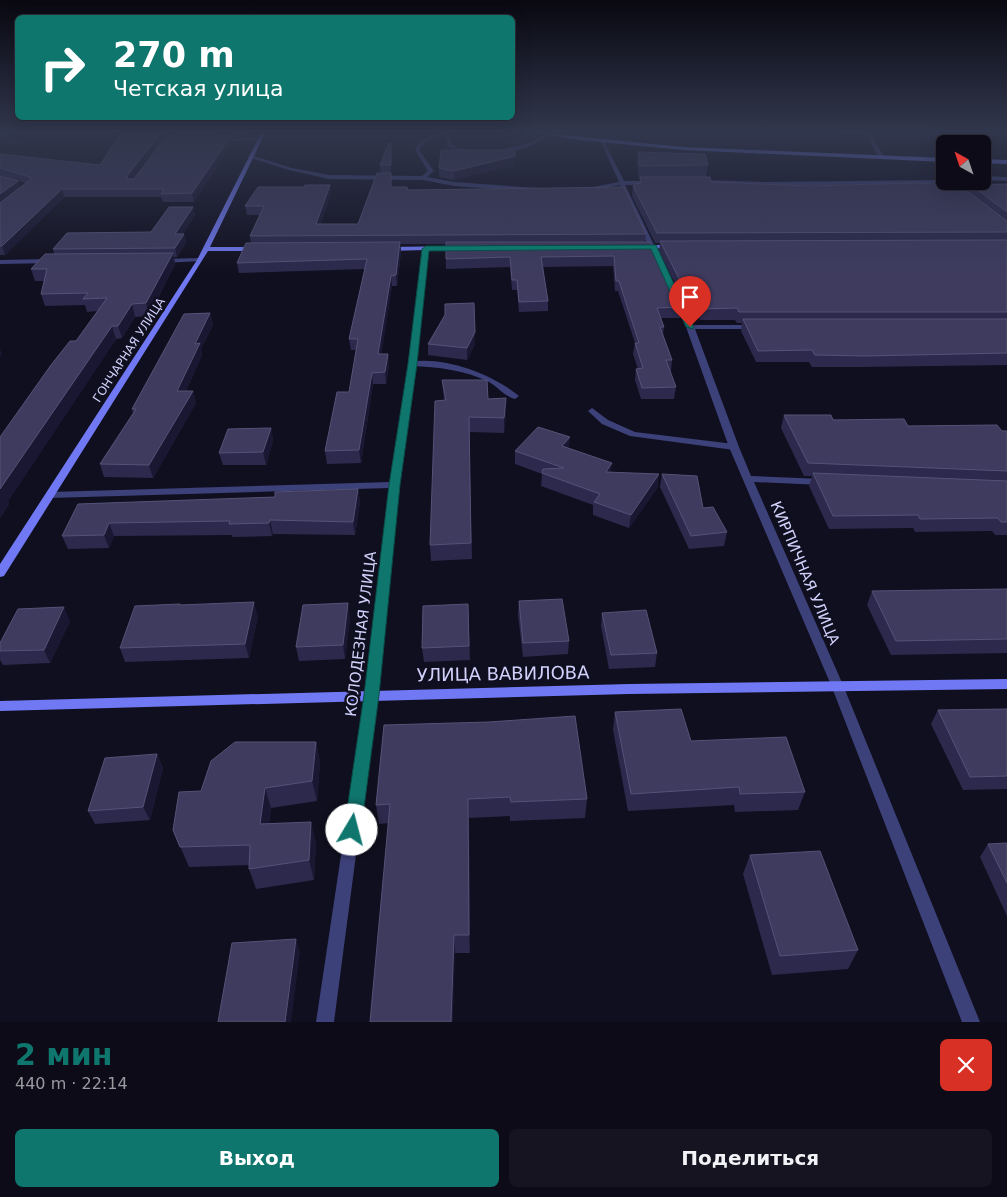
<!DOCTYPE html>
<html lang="ru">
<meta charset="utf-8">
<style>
body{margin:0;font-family:"DejaVu Sans",sans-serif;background:#151420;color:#f1f3f6;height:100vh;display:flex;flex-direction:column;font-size:19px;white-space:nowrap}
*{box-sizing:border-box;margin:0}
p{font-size:16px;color:#9a9ba1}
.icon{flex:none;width:28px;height:28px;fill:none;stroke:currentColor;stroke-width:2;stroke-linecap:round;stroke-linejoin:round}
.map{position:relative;height:1022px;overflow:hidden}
.sheet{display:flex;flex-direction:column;background:#0c0b17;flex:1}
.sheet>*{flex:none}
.hud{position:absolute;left:15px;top:15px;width:500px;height:105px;border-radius:8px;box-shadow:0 5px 20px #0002,0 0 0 1px #2c2b36;background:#0f766e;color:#fff;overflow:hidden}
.needle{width:32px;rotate:320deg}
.controls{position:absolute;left:936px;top:135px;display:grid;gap:10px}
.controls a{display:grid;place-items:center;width:55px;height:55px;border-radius:8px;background:#0c0b17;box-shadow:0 5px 20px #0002,0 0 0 1px #2c2b36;font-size:25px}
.pin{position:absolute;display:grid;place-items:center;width:42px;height:42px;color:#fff;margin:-51px -21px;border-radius:50% 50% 50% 0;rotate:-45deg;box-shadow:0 0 5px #0007}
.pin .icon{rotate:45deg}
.me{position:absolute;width:55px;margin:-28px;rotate:8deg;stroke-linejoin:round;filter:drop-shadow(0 0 4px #0008)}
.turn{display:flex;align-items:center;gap:18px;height:105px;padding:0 15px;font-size:22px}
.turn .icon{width:65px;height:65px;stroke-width:2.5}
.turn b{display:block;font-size:35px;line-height:42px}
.round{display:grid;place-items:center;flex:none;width:52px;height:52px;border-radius:8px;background:#151420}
.head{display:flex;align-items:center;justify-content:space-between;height:85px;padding:0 15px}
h1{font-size:30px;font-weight:700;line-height:38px;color:#0f766e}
.primary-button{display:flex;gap:10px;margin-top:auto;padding:10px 15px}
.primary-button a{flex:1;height:58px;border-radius:8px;background:#0f766e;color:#fff;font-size:20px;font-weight:700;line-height:58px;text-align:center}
.primary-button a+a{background:#151420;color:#f1f3f6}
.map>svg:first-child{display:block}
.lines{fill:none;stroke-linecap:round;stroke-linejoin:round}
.lane{fill:#3d417a;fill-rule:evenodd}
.street{fill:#3d417a;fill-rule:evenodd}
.secondary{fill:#7079f3;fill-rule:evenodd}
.wall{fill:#2c294c}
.shaded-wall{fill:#1a1732}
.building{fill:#3e3b5f;stroke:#555277}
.route{fill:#0f766e;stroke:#0a4d48}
.labels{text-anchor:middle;stroke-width:5;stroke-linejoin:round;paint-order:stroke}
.far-street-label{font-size:12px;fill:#d1d1fb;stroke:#100f1f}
.street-label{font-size:15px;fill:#d1d1fb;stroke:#100f1f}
.near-street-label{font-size:18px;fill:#d1d1fb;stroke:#100f1f}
</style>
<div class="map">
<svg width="1007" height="1022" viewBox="0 0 1007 1022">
<rect width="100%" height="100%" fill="#100f1f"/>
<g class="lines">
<g class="lane">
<polygon points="448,131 452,131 451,144 457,148 477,151 477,153 456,150 447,146"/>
<path d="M 545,131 L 549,131 C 537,148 517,150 497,153 L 495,152 C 511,144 532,149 545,131 Z"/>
<polygon points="826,131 870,132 884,157 879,158 866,134 828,132"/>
<path d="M 409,362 C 445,356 492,374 519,396 L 515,399 C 504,396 498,387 489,382 C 465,370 438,367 412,366 L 409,366 Z"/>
<polygon points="592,408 608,420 635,432 734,444 739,447 734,450 630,436 602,424 588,411"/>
</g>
<g class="street">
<polygon points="171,131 175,131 163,150 159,150"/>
<polygon points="441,131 446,131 424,143 419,150 434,171 427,177 454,182 537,188 540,190 537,192 454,186 423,180 329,179 289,170 248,157 251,155 292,168 329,175 422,176 428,171 415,150 420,141"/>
<polygon points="260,138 262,140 219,141 217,140 219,139"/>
<polygon points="600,140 604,141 624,181 653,181 656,183 653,185 625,185 693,325 754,325 758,327 754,329 695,329 739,447 751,476 822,479 827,482 822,485 754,482 843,685 980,1022 962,1022 831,685 729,447 686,327 620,185 586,191 583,189 619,182"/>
<polygon points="982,176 1007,177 1007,181 982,180"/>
<polygon points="945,180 945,181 959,181 956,183 764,186 703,184 700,182 703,180 764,182"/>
<polygon points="426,247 429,249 416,364 399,485 377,695 334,1022 316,1022 365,695 389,488 50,498 45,495 50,492 390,482 408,364 423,249"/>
<polygon points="200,258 202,259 202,261 161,263 158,261 161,259"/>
<polygon points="0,260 51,259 54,261 51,263 0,264"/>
</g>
<g class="secondary">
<polygon points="262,131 266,131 210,247 256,247 259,249 256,251 208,251 4,576 0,577 0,564 197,260"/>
<polygon points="525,131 683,147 945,158 945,162 683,150 579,140"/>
<polygon points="982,159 1007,160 1007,164 982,163"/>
<polygon points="674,245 677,247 676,248 641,249 638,247 641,245"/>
<polygon points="459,246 461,247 461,249 388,251 385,249 388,247"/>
<polygon points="1007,679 1007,689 629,694 0,711 0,701 629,684"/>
</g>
</g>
<g class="wall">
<polygon points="0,131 169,131 133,179 134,179 172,137 170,131 246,131 244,134 238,134 237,137 231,137 232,143 194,202 163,202 161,197 64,197 5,255 0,255 0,176 20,188 26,183 0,176 0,154 100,165 121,133 0,135"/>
<polygon points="391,152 391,187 646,234 645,242 681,307 680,318 661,318 664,327 663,335 672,360 671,371 670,371 676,387 674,399 641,399 635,380 636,369 638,369 633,354 635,343 618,291 615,291 613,266 543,267 548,301 548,311 519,312 517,290 512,290 510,267 446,269 446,244 400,244 401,252 397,286 392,286 381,354 388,354 389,365 386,384 373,384 361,463 327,464 325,451 349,392 356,350 351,350 349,339 365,269 239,273 237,263 251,243 250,236 260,215 247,215 245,206 331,193 321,224 358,224 381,173 380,165"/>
<polygon points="638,152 708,165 706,177 711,182 969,192 971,185 1007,184 1007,365 862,367 812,367 809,362 756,362 741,331 742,323 737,323 735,320 700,320 699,318 692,318 659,251 660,243 655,243 632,196 633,186 634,186 634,184 640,183 640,179 639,179 637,165"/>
<polygon points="515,156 515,165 454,180 439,177 439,168"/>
<polygon points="193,207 195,215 183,234 184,234 186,243 177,257 174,257 175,264 149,316 135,317 122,338 116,339 8,501 9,504 0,518 0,437 76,341 98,311 87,312 85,305 45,306 41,294 44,281 35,281 31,269 54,254 53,249 151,232"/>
<polygon points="474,303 475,344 467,360 428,355 428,344"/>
<polygon points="210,313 213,325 201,349 202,355 186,391 193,391 196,403 153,478 104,477 100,464 133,414 132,409"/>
<polygon points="442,380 488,399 506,413 504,433 469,432 472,559 431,561 430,545 444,400"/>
<polygon points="784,415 908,426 1007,431 1007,535 995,535 992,531 915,532 913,528 829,529 809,486 812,476 804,476 781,428"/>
<polygon points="271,428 273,441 266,465 223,465 219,453"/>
<polygon points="569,449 611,472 658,487 629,528 593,515 593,505 541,486 542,474 515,464 515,451"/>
<polygon points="662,474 703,508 727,532 724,546 689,549 660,487"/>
<polygon points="358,489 360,502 355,535 273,534 272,536 232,537 232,535 114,536 109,548 68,549 62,536 78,504 275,497"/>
<polygon points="1007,589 1007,653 891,655 867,605 872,591"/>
<polygon points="519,601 569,641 568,654 523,657 518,615"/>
<polygon points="180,604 181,605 258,616 249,658 125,662 120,648"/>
<polygon points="468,604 470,660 424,662 422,648"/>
<polygon points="602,613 657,653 655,667 609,669 601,626"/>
<polygon points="350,617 345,659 299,661 296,647"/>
<polygon points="70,621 50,663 3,665 0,660 0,643"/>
<polygon points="1007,709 1007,789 963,790 931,724 938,710"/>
<polygon points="615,712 691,741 805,792 798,810 735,812 734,805 628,811 613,730"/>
<polygon points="384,725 587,799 585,818 510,821 510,816 469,818 470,953 455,953 389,823 379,824 376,805"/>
<polygon points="316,742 320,762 317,801 271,808 269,824 316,842 314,880 256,889 249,869 250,865 189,867 173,830 201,791"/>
<polygon points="157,754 163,768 150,820 95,824 88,811"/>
<polygon points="1007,843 1007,916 980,857 988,844"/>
<polygon points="750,855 858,950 848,969 772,975 743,874"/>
</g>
<g class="shaded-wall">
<polygon points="162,131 169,131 129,184 127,176"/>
<polygon points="235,131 238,131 238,134 237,137"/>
<polygon points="231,136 232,143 194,202 192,193"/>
<polygon points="515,156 515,165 454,180 454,171"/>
<polygon points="18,181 21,189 0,205 0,194"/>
<polygon points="330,185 331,193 318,233 316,224"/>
<polygon points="62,189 64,197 5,255 2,246"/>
<polygon points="193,207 195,215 177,244 175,234"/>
<polygon points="184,234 186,243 177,257 175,248"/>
<polygon points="400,242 401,252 397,286 396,275"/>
<polygon points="173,253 175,264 149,316 146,303"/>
<polygon points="391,276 392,286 380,365 378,354"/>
<polygon points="132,304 135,317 122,338 118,326"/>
<polygon points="210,313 213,325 201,349 202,355 180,404 177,391 195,344"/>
<polygon points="112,326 116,339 8,501 9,504 0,518 0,489"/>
<polygon points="475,332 475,344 467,360 467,348"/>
<polygon points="0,349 2,354 0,357"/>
<polygon points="388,354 389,365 386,384 385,372"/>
<polygon points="372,373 373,384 361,463 359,450"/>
<polygon points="193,391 196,403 153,478 149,465"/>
<polygon points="506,398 506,413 504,433 504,418"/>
<polygon points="271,428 273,441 266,465 263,452"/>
<polygon points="570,437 569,450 562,446"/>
<polygon points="612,463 611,476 606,472"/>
<polygon points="659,474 658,487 629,528 631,515"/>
<polygon points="358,489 360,502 355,535 353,522"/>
<polygon points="270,520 273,534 272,536 269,523"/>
<polygon points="109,523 114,536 109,548 104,535"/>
<polygon points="254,602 258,616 249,658 245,644"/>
<polygon points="348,603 350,617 345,659 343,645"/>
<polygon points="64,607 70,621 50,663 44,650"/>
<polygon points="316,742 320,762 317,801 312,781"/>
<polygon points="157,754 163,768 150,820 143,807"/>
<polygon points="265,788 271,808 266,844 260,824"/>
<polygon points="468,799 469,818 470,953 469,935"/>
<polygon points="311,822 316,842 314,880 309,860"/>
<polygon points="454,935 455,953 453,1022 451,1022"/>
<polygon points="296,939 300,952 291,1022 285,1022"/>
</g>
<g class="building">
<polygon points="122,131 162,131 127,176 128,179 134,179 165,138 231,136 192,193 161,194 164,189 62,189 2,246 0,246 0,203 31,179 30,177 0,168 0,154 100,165"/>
<polygon points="389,143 391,143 391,165 380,165"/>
<polygon points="441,150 515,150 515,156 454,171 439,168"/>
<polygon points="638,152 705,154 708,165 640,166"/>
<polygon points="377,173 391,173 391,187 407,187 408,190 624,187 646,234 250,236 264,206 245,206 258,187 304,187 305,185 330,185 316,224 358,224"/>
<polygon points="0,176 18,181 0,194"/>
<polygon points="640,177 710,177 711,182 810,186 913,183 959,185 1007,221 1007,232 657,233 633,186 635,186 634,184 641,183"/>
<polygon points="1007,184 1007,212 971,185"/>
<polygon points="169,207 193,207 175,234 184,234 175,248 53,249 67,233 151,232"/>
<polygon points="1007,240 1007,312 739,312 737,308 702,309 701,306 693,306 660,241"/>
<polygon points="400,242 396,275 391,276 378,354 388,354 385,372 372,373 359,450 325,451 337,392 349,392 358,339 349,339 367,259 237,263 246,243"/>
<polygon points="446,242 650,242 681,307 657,308 664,327 660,327 672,360 666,360 676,387 642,388 636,369 643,368 635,343 639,343 619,281 616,281 614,256 541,257 548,301 519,302 517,280 512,280 510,257 446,259"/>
<polygon points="173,253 146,303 132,304 118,326 112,326 0,489 0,437 51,365 70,341 76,341 107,298 83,299 88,293 41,294 47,269 31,269 45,254"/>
<polygon points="474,303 475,332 467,348 428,344 445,315 445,304"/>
<polygon points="210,313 195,344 200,343 177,391 193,391 149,465 100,464 136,409 132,409 184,314"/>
<polygon points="743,319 1007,319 1007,353 865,356 815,355 812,350 758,351"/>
<polygon points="442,380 487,380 488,399 506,398 504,418 469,417 471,543 430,545 435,401 446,400"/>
<polygon points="784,415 831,415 833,420 904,419 908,426 997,425 1002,431 1007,431 1007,471 808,463"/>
<polygon points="538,427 570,437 562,446 612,463 606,472 659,474 631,515 594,502 600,494 542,473 543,469 564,468 515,451"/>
<polygon points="271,428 263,452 219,453 228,429"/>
<polygon points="813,473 1007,481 1007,522 1001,522 998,518 920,519 918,515 833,516"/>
<polygon points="662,474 697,476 703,508 713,507 727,532 691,536"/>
<polygon points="358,489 353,522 270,520 269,523 229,524 230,521 109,523 104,535 62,536 78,504 275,497 275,492"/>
<polygon points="1007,589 1007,639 896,641 872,591"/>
<polygon points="562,599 569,641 523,643 519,601"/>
<polygon points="254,602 245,644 120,648 135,606 180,604 180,605"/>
<polygon points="348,603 343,645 296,647 303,605"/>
<polygon points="468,604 469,646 422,648 423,606"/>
<polygon points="64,607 44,650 0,651 0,643 18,609"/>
<polygon points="646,610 657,653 611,655 602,613"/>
<polygon points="681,709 691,741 786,737 805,792 740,794 739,787 631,794 615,712"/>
<polygon points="1007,709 1007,776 970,777 938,710"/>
<polygon points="575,716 587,799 511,802 510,797 468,799 469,935 454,935 451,1022 370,1022 390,804 376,805 384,725 489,722"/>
<polygon points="235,742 316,742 312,781 265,788 260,824 311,822 309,860 249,869 250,845 180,847 173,830 179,792 201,791 211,761"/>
<polygon points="157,754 143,807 88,811 105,758"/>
<polygon points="1007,843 1007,883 988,844"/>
<polygon points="820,851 858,950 780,956 750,855"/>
<polygon points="296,939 285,1022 218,1022 232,943"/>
</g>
<linearGradient id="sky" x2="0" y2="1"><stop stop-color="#090811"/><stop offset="0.48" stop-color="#31374d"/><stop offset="1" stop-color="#31374d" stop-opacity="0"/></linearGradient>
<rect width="1007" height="274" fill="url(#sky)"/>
<polygon class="route" points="656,245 694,327 693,329 686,327 651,249 429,251 417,364 400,485 379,695 361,830 358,835 352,837 347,835 344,830 364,695 389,485 408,364 422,249 426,246"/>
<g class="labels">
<g class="far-street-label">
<text transform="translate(129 350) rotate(-57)" y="4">ГОНЧАРНАЯ УЛИЦА</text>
</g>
<g class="street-label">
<text transform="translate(805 573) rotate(67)" y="5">КИРПИЧНАЯ УЛИЦА</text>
<text transform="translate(361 634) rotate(-83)" y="5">КОЛОДЕЗНАЯ УЛИЦА</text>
</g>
<g class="near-street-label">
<text transform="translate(503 674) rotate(-1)" y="6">УЛИЦА ВАВИЛОВА</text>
</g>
</g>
</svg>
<div class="controls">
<a><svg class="needle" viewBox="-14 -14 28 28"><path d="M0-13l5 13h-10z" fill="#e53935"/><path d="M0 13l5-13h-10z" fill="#9a9ba1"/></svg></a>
</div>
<div class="pin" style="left:690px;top:327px;background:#d93025"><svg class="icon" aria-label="arrive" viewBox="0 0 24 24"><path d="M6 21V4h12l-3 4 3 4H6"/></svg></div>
<svg class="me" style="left:352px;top:830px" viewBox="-20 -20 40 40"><circle r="19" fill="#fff"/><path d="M0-13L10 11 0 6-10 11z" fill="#0f766e"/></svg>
<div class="hud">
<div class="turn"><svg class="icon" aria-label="right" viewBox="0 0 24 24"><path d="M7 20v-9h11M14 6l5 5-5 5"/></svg><div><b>270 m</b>Четская улица</div></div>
</div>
</div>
<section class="sheet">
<div class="head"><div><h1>2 мин</h1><p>440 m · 22:14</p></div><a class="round" style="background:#d93025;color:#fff"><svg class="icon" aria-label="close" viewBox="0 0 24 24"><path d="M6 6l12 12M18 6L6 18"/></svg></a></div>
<div class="primary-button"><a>Выход</a><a>Поделиться</a></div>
</section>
